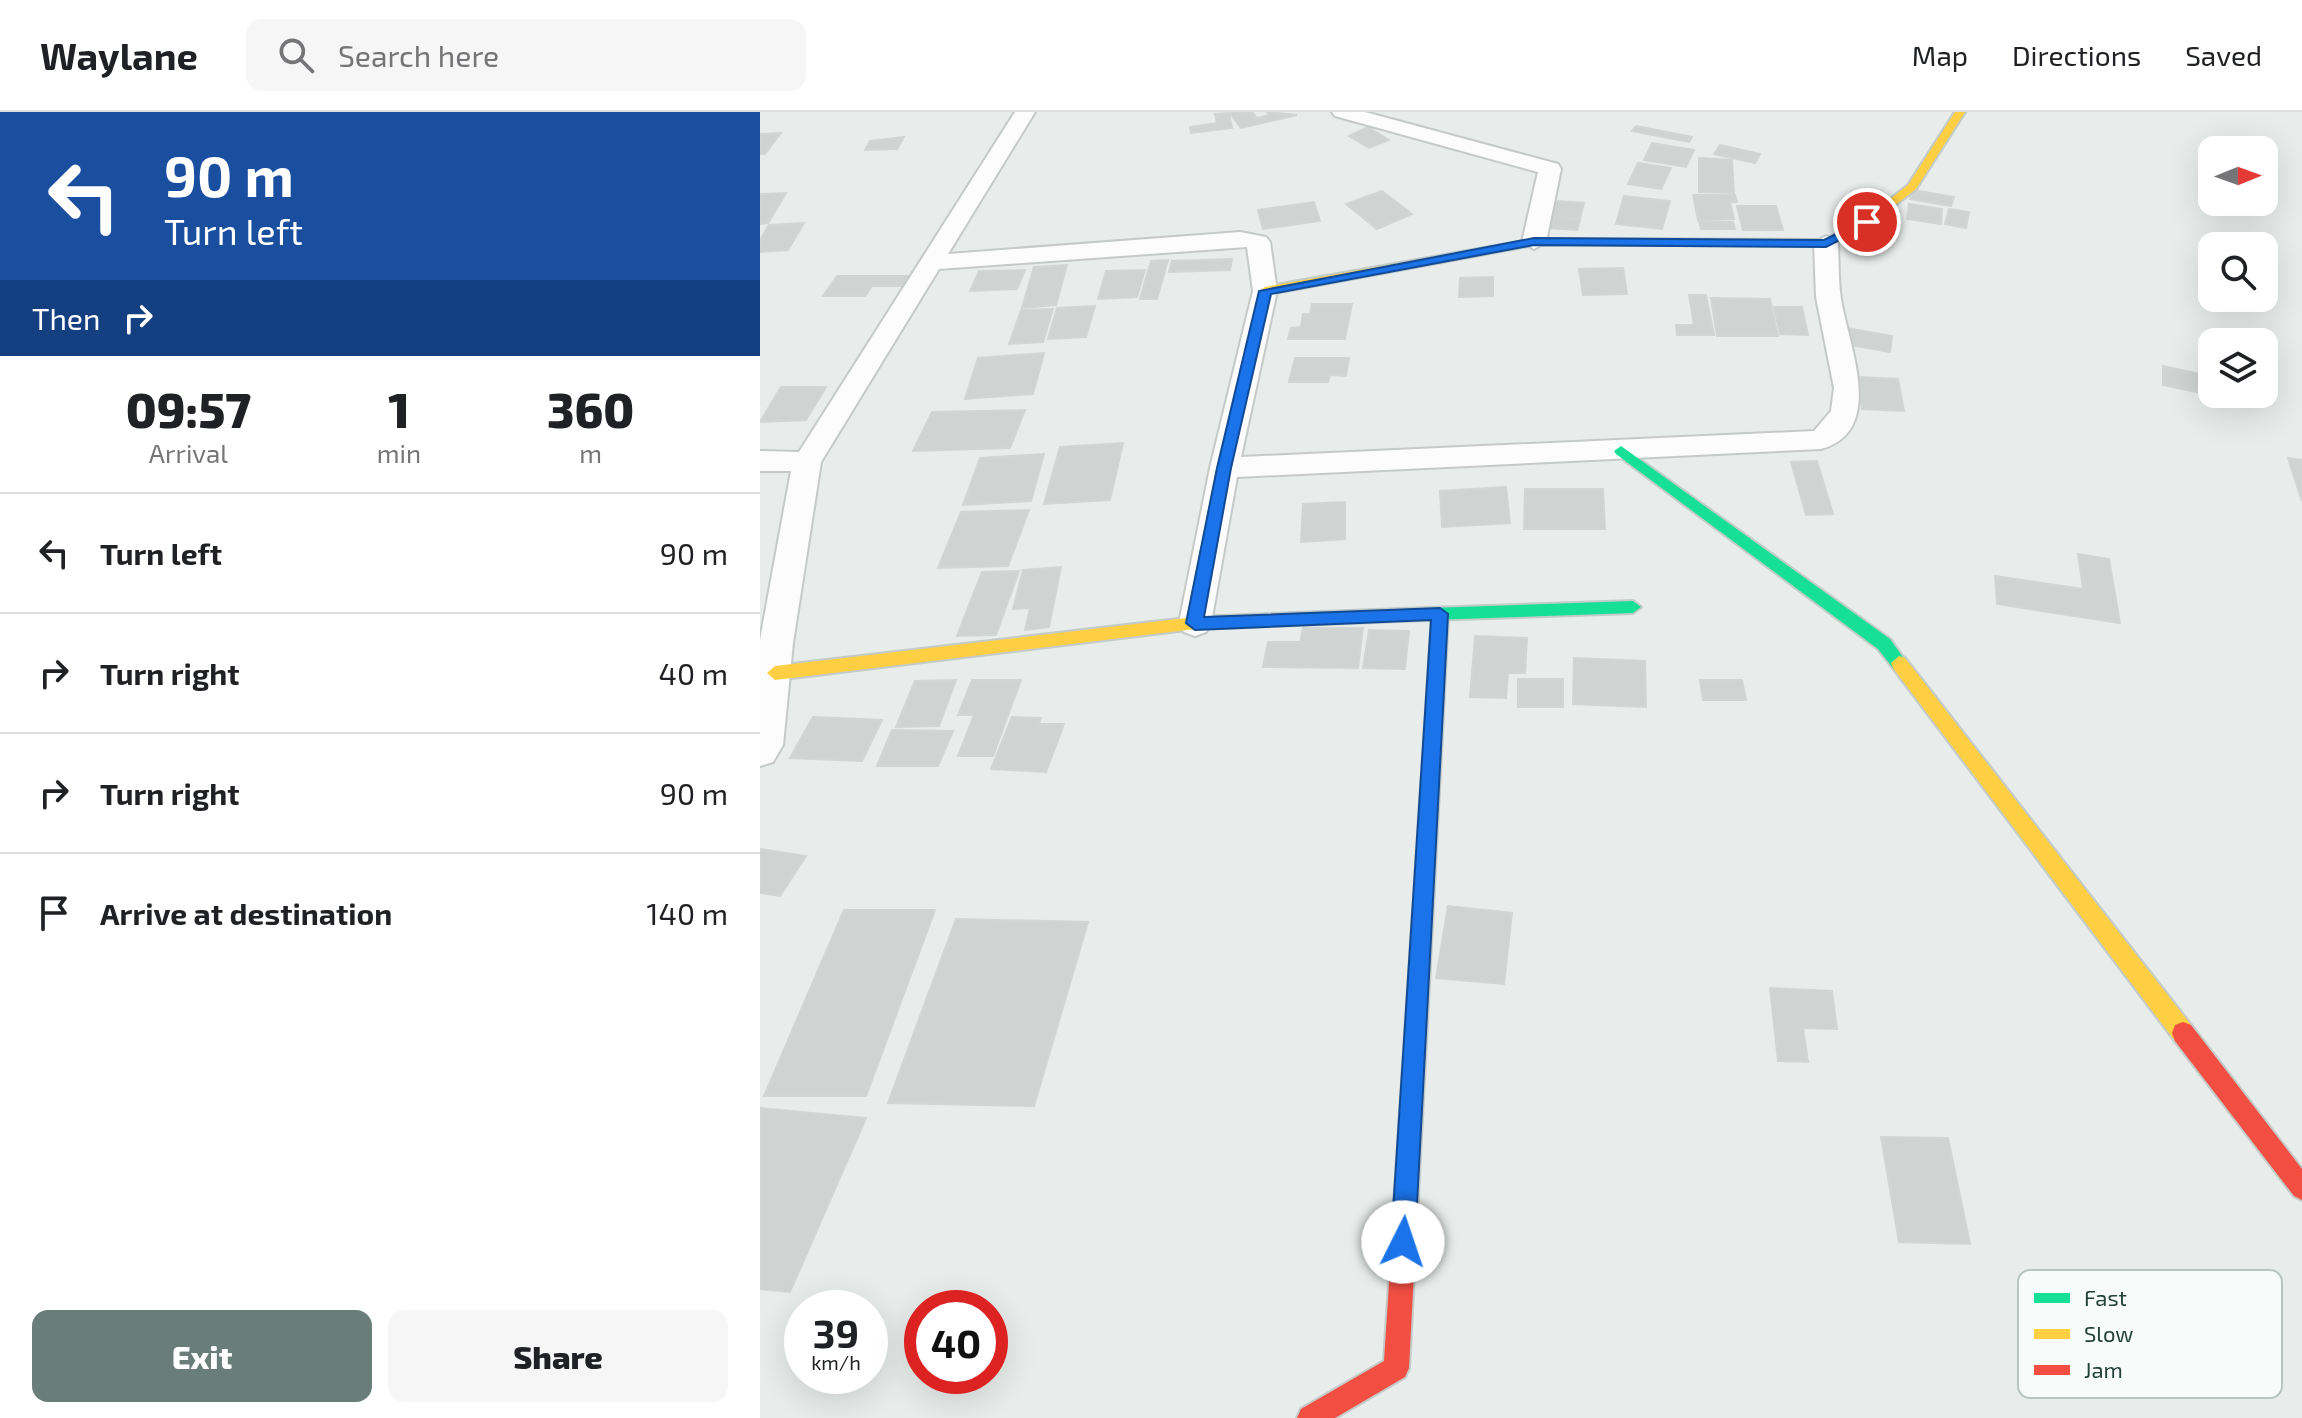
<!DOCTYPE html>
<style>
body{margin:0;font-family:"Exo 2",sans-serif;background:#f6f6f6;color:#202124;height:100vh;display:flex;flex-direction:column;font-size:30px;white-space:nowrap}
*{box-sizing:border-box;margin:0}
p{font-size:26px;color:#757577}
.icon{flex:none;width:44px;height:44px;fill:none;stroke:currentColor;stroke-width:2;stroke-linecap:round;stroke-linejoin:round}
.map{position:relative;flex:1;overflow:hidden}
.side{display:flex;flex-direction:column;background:#fff;width:760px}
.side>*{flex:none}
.banner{background:#1a4fa0;color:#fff;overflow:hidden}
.needle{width:52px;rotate:89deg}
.fabs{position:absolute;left:1438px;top:24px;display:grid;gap:16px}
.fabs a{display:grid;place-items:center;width:80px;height:80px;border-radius:16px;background:#fff;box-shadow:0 8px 32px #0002;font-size:40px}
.speed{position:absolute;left:24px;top:1178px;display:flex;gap:16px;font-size:40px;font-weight:700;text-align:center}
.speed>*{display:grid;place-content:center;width:104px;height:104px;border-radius:50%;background:#fff;box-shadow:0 8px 32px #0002;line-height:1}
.speed small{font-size:20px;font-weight:400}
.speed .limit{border:12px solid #d22;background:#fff;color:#111}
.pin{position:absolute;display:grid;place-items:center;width:68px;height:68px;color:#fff;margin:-34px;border:4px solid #fff;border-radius:50%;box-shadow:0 2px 8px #0007}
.me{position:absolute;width:88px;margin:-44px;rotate:4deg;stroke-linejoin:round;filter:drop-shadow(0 0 6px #0008)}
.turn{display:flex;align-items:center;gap:28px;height:168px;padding:0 32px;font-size:36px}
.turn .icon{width:104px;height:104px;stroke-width:2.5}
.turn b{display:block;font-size:56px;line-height:68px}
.then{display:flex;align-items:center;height:76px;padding:0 32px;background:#0003;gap:16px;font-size:30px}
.eta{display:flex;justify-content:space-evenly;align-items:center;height:136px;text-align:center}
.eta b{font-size:48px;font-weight:800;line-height:56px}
.cta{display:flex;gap:16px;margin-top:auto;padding:16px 32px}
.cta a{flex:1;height:92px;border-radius:16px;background:#697e78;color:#fff;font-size:32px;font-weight:800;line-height:92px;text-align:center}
.cta a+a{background:#f6f6f6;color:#202124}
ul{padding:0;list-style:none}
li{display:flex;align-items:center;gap:24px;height:120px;padding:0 32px;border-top:2px solid #e0e0e0}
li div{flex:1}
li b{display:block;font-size:30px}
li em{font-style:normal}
header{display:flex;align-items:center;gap:48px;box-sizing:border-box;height:112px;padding:0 40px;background:#fff;border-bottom:2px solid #e0e0e0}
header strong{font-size:38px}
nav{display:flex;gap:44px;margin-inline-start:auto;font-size:28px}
.search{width:560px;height:72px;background:#f6f6f6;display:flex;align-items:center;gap:20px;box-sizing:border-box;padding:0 28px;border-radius:16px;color:#757577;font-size:30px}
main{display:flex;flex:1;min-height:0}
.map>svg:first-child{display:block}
.building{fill:#cfd4d2;stroke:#d1d6d4;stroke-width:2}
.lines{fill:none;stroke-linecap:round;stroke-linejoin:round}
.street-casing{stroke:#c5cac8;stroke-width:4}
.fast-casing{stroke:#c3cbc8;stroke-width:4}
.slow-casing{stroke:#c3cbc8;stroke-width:4}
.jam-casing{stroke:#c3cbc8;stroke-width:4}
.street{fill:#fcfcfc;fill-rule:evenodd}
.fast{fill:#16e098;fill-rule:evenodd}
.slow{fill:#ffcf43;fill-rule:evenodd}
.jam{fill:#f24e42;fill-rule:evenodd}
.route{fill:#1a73e8;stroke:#114b97;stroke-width:2}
.key{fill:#f7fbf9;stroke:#b8c4c0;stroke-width:2}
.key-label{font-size:22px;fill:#24423a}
</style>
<header>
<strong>Waylane</strong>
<div class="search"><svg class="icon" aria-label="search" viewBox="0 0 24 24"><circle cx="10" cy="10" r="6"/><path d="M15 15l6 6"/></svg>Search here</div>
<nav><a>Map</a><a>Directions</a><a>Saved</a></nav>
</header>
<main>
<section class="side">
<div class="banner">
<div class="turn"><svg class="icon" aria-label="left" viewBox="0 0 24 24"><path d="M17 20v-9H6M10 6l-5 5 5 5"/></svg><div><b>90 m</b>Turn left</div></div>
<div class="then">Then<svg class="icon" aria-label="right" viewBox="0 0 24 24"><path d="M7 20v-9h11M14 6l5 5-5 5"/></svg></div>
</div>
<div class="eta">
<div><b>09:57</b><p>Arrival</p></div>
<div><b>1</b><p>min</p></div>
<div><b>360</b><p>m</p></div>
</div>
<ul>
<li><svg class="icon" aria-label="left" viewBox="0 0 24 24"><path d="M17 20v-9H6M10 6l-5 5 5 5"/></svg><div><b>Turn left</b></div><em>90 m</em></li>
<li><svg class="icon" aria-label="right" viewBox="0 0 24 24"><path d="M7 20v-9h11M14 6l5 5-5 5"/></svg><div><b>Turn right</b></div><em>40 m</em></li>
<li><svg class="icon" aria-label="right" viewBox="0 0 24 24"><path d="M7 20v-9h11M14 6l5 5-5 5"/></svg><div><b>Turn right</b></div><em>90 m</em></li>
<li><svg class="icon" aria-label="arrive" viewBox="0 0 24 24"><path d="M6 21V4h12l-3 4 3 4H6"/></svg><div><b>Arrive at destination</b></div><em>140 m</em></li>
</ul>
<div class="cta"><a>Exit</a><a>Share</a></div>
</section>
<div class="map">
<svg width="1542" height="1306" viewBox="0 0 1542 1306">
<rect width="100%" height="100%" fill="#e8edeb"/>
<g class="building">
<polygon points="469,0 492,0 497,6 509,3 507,0 537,3 481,16"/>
<polygon points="469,1 472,16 431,21 430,15 457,11 455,2"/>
<polygon points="876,14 932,25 929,30 872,19"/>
<polygon points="608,15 629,28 609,36 589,24"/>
<polygon points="21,21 5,42 0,42 0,22"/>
<polygon points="144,25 137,37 105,38 110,29"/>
<polygon points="892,31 934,38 926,55 884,48"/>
<polygon points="960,33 1000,42 995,51 954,42"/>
<polygon points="939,46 972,48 974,81 939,80"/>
<polygon points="878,51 911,56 901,77 868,72"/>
<polygon points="1153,78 1194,85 1191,94 1150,87"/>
<polygon points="622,79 652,102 617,117 586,92"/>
<polygon points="26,81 8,111 0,112 0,82"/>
<polygon points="933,83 975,83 977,90 970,90 974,107 938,108"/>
<polygon points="864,84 910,89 902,117 856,112"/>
<polygon points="796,89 824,91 820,107 791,104"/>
<polygon points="554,90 560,109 503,117 498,98"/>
<polygon points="1149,92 1182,97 1181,112 1147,107"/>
<polygon points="977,94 1016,94 1023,118 983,118"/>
<polygon points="1189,97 1209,100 1206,116 1185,112"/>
<polygon points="791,105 820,108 817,118 788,116"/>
<polygon points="939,109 973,110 975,117 941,117"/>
<polygon points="44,111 28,138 0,140 0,128 9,113"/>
<polygon points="472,147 470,158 409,160 412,149"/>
<polygon points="408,148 397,187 380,187 391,149"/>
<polygon points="307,153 296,193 262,196 274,155"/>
<polygon points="863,156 867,182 823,183 819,157"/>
<polygon points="265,158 257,177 210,179 219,159"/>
<polygon points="385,158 377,185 338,187 346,159"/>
<polygon points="77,164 150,164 143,174 112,174 105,184 63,184"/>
<polygon points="733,165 733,184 699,185 700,166"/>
<polygon points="929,183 946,183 954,223 917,223 916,213 934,213"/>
<polygon points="951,186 1010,187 1018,224 957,224"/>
<polygon points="552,192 592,192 585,227 528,227 531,216 541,215 543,202 550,202"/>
<polygon points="335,194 326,225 288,227 297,196"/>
<polygon points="1014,195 1042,195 1048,223 1020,222"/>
<polygon points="293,197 283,230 249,232 261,198"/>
<polygon points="1087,216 1132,224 1130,240 1084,232"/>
<polygon points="284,241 273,282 205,287 218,246"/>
<polygon points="535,246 589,246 586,264 570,263 568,270 529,270"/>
<polygon points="1403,254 1449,264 1450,283 1403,273"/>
<polygon points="1097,265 1138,267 1144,299 1102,297"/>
<polygon points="21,275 66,275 46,308 0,310"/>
<polygon points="265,298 250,336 153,339 172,300"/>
<polygon points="363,331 350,388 284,392 300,335"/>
<polygon points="284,342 271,389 203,393 220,346"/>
<polygon points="1528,346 1542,348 1542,389"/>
<polygon points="1057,349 1073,402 1046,403 1031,350"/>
<polygon points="746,375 750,411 682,415 680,379"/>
<polygon points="765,377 843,377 845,417 764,417"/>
<polygon points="585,390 585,427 541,430 543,392"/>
<polygon points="269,398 248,454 178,456 201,400"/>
<polygon points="1318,442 1349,447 1360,511 1237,492 1235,464 1323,477"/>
<polygon points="301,455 289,515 265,518 270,496 253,497 263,458"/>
<polygon points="259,459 236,523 197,524 222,460"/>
<polygon points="543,516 603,516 598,556 503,555 508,530 540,530"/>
<polygon points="609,518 649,519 645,557 603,556"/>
<polygon points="715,524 767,526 765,561 748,561 746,586 710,585"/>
<polygon points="814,546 885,549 886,595 813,592"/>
<rect x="758" y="567" width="45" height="28"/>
<polygon points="196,568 179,614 136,615 155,569"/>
<polygon points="212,568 261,568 233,644 198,644 214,603 198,603"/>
<polygon points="940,568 982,568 986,588 943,588"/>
<polygon points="53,605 122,608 102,649 30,646"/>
<polygon points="252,605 281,606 279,612 304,612 286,660 231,657"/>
<polygon points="132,618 193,619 178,654 117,654"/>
<polygon points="0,737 46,744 20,784 0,781"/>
<polygon points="688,794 752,801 744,872 676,866"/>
<polygon points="84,798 175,798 106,984 4,984"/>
<polygon points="196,807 328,810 274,994 128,991"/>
<polygon points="1010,876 1072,879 1077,917 1043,916 1048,950 1018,949"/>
<polygon points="0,996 106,1006 30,1180 0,1177"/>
<polygon points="1121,1025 1188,1026 1210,1132 1139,1130"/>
</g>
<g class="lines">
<defs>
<g id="street">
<path d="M 255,0 L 275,0 L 188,142 L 480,120 L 506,125 L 510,130 L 517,179 L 481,345 L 1054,319 L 1071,299 L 1074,276 L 1056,185 L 1054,131 L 1066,124 L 1078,131 C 1079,150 1078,169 1081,187 C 1088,232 1127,319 1061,337 L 477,365 L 451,511 L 446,520 L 435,524 L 424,520 L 419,511 L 450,356 L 493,179 L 487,135 L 179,157 L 61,350 L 33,531 L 23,633 L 13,650 L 0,654 L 0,528 L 31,359 L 0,359 L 0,339 L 39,340 Z"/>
<polygon points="572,0 605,0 798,52 801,57 786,130 774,137 762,130 778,60 575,4"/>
</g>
<g id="fast">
<polygon points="861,334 1130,527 1147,551 1145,556 1133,556 1118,537 856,342 854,339"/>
<polygon points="873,489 881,495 873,501 640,509 632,503 640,497"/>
</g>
<g id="slow">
<polygon points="1195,0 1205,0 1156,77 1111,112 1070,133 774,133 505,183 499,179 505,175 774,127 1064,128 1103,108 1148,73"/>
<polygon points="680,496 688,502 680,660 677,666 671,668 665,666 662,660 672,502"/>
<polygon points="640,497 648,503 640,509 435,517 15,568 7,561 15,554 435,505"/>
<polygon points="1139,544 1145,546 1431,913 1434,921 1431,929 1423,932 1415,929 1133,556 1131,551"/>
</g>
<g id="jam">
<polygon points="671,652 677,654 680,660 649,1256 645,1265 575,1306 537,1306 541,1297 624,1249 662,660 665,654"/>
<polygon points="1423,910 1431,913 1542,1057 1542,1088 1534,1084 1415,929 1412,921 1415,913"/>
</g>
</defs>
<use href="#street" class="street-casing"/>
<use href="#fast" class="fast-casing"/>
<use href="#slow" class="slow-casing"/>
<use href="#jam" class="jam-casing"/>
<use href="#street" class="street"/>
<use href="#fast" class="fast"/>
<use href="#slow" class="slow"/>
<use href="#jam" class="jam"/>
</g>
<polygon class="route" points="1107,107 1111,112 1066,135 774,133 511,182 471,356 444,505 680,496 688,502 655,1130 652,1139 643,1142 634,1139 631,1130 671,508 435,518 426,511 457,356 499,179 774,126 1064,128"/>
<rect x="1258" y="1158" width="264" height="128" rx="12" class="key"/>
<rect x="1274" y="1181" width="36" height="10" fill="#16e098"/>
<rect x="1274" y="1217" width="36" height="10" fill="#ffcf43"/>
<rect x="1274" y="1253" width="36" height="10" fill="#f24e42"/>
<g class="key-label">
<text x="1324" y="1194">Fast</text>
<text x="1324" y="1230">Slow</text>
<text x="1324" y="1266">Jam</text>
</g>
</svg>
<div class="fabs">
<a><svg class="needle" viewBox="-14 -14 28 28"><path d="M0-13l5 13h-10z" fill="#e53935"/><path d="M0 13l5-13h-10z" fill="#757577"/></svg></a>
<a><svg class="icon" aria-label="search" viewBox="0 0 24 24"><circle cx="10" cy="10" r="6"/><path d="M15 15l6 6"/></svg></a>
<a><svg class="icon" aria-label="layers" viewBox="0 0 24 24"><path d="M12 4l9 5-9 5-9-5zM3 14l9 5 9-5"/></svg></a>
</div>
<div class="speed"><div>39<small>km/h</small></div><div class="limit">40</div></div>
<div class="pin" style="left:1107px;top:110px;background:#d93025"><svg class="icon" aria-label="arrive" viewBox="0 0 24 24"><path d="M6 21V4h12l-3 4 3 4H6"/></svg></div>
<svg class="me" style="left:643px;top:1130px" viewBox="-20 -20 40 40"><circle r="19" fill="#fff"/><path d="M0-13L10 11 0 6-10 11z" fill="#1a73e8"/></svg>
</div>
</main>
